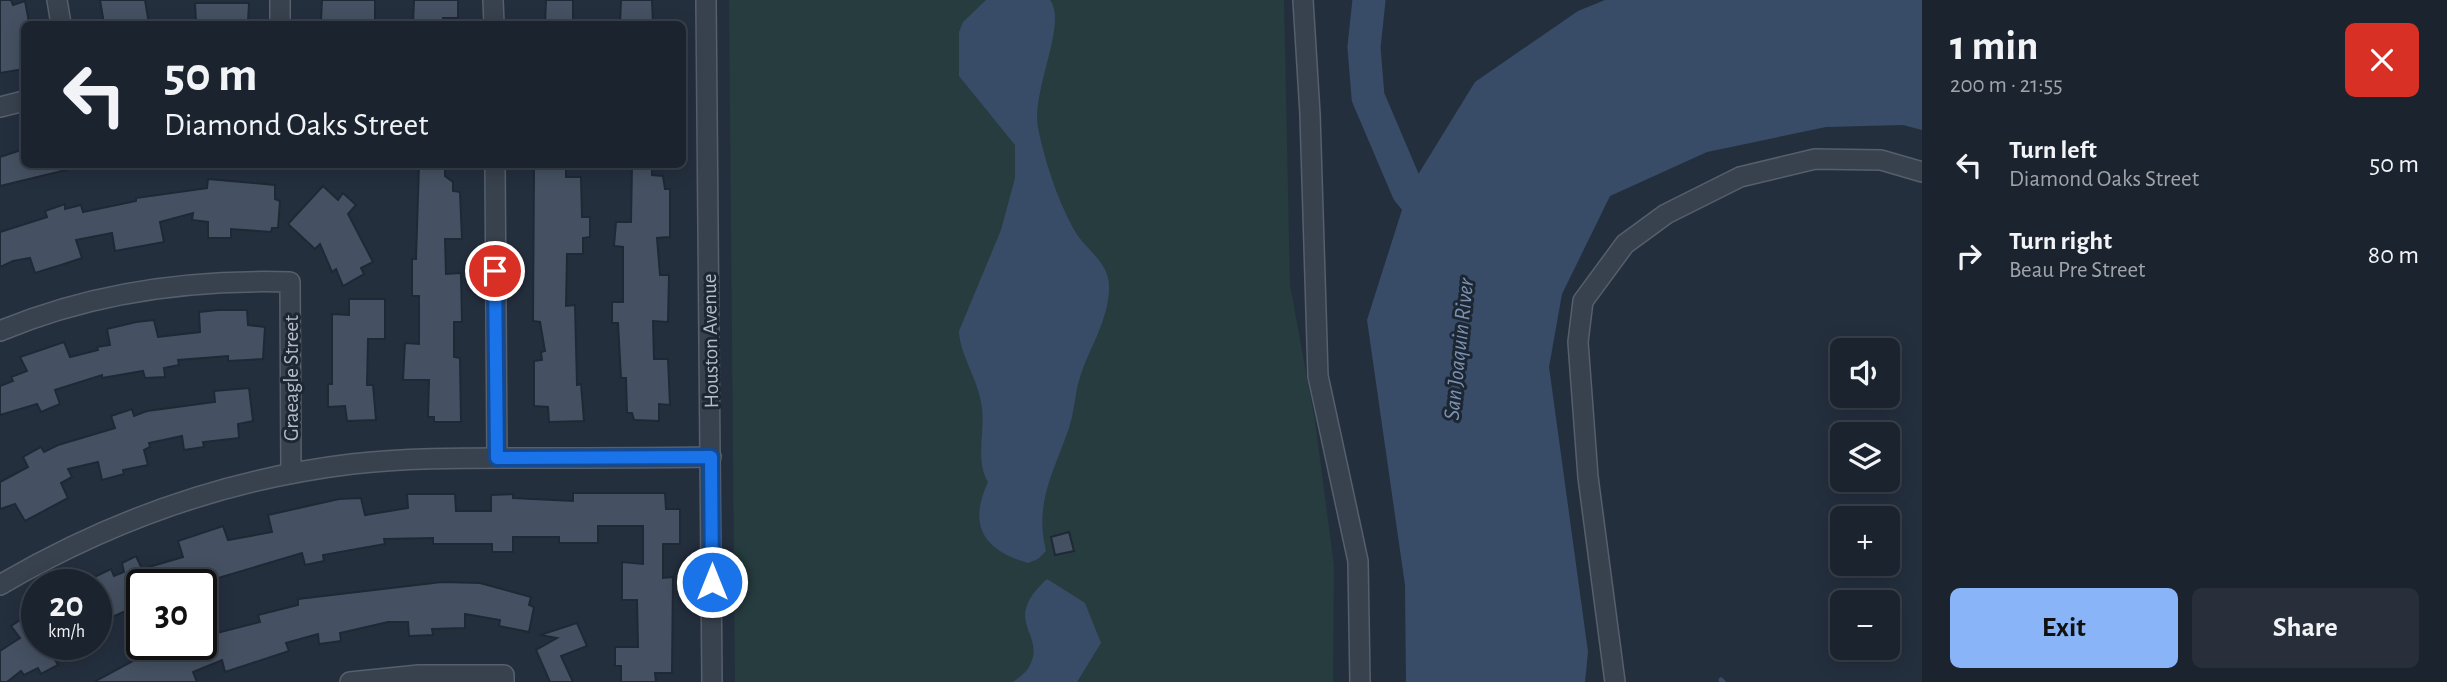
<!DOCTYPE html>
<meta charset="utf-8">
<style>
body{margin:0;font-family:"Alegreya Sans",sans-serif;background:#282f3a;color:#f1f3f6;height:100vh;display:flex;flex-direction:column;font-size:26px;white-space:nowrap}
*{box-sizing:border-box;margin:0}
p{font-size:23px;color:#a0a4aa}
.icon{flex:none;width:38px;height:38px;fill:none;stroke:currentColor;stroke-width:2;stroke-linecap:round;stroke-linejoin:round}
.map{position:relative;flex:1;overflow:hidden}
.drawer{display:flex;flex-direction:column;background:#1b232e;width:525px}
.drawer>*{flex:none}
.top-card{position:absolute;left:21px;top:21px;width:665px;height:147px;border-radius:10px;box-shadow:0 4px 18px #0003,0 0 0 2px #39404a;background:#1b232e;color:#f1f3f6;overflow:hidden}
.buttons{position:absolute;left:1830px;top:338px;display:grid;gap:14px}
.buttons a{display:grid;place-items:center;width:70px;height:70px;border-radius:10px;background:#1b232e;box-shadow:0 4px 18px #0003,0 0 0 2px #39404a;font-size:35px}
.speed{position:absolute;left:21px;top:569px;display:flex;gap:14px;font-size:35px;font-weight:700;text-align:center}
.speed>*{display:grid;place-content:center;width:91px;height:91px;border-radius:50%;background:#1b232e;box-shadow:0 4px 18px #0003,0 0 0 2px #39404a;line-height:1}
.speed small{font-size:18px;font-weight:400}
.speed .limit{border:4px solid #111;border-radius:10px;background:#fff;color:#111}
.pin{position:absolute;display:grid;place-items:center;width:60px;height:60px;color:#fff;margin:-30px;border:4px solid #fff;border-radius:50%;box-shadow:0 2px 7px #0007}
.me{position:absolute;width:77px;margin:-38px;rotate:0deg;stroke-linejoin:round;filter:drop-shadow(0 0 5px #0008)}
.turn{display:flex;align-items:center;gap:24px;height:147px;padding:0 28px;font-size:32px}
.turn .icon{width:91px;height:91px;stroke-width:2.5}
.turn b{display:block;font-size:49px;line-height:60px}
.round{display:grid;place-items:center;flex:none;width:74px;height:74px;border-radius:10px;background:#282f3a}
.overview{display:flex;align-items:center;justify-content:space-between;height:119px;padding:0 28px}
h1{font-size:42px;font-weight:600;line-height:52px}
.button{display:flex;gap:14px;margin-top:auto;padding:14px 28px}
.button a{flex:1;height:80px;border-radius:10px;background:#8ab4f8;color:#111;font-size:28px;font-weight:600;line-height:80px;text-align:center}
.button a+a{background:#282f3a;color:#f1f3f6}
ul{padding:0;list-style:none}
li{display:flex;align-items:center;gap:21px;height:91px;padding:0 28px}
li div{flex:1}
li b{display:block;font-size:26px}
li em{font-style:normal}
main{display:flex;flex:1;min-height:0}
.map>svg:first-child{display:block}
.green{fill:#263c3f}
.water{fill:#394c67}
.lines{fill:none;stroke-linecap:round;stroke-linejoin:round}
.stream{stroke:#394c67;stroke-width:5}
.river{stroke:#394c67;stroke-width:33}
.building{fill:#455162;stroke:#1f2835;stroke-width:2}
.minor-casing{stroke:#565f6c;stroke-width:22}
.minor{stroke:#38414e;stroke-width:19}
.route-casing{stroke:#114b97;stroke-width:18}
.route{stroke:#1a73e8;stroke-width:12}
.labels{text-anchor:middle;stroke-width:6;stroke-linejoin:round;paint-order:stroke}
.street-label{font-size:21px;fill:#b4bcc9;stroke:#1d2633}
.water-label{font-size:23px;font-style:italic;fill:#7c92b1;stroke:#1d2633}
</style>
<main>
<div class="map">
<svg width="1922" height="682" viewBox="0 0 1922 682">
<rect width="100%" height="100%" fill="#242f3e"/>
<polygon class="green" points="729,0 1284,0 1290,285 1315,421 1334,566 1333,682 735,682"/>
<g class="water">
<path d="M 986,0 L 1050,0 C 1068,23 1031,91 1038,128 C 1045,162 1057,198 1073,228 C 1085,251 1111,261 1109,291 C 1107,321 1092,344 1082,371 C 1075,389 1075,410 1069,428 C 1054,472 1034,502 1046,551 L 1038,559 L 1028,563 C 983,550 968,525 988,482 C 975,460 985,433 982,408 C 979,380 960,356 959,331 L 1001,230 L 1015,178 L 1015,145 L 959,76 L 959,32 L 963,22 Z"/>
<polygon points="1605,0 1922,0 1922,130 1903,125 1826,127 1707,152 1610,196 1562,294 1549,367 1588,652 1585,682 1406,682 1405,585 1367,320 1408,191 1475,82 1578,11"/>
<path d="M 1047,579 L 1085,603 L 1101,643 L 1077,682 L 1013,682 C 1018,678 1026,673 1029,667 C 1048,633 999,623 1047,579 Z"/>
</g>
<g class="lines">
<polyline class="stream" points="1721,680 1723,682"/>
<polyline class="river" points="1369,0 1364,47 1368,97 1408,191 1436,225"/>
</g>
<g class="building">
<polygon points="0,0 11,0 13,5 25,1 29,22 24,23 24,69 0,73"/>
<polygon points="100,0 145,0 149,24 104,24"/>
<polygon points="322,0 375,0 375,21 334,24 334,21 321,21"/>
<polygon points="414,0 458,0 458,18 443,18 444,24 413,24"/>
<polygon points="546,0 573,0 573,24 545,24"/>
<polygon points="621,0 652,0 653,24 620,24"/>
<polygon points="195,3 249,3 248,22 235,24 196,22"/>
<polygon points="24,149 24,164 65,164 66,170 0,186 0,157"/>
<polygon points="419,164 445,164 445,176 453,182 453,191 460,192 462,239 445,239 446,274 461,273 462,322 454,322 454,357 460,358 461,422 434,422 434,417 428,417 429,380 403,380 405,343 419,344 419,296 412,296 412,259 416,259"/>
<polygon points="534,164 566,164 566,177 581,177 582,217 590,217 590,237 583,238 583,254 567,254 566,306 575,305 577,385 581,384 584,421 549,422 548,407 534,406 534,361 542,360 541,352 545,351 540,322 533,321"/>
<polygon points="632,164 652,164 652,175 663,176 665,189 670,189 670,237 657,238 660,275 669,275 668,322 653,321 654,359 668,359 670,405 659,404 659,421 634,420 632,413 627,413 626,378 621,378 618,323 612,323 612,302 623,302 623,247 614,246 616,222 631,222"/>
<polygon points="208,179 275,185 275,199 280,201 278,228 272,228 271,232 231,229 231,238 208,238 208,222 192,220 193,213 160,222 164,242 115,251 112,233 76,240 82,258 61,265 35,273 30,258 13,261 0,267 0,232 47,217 45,211 65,204 65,209 81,205 83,212 136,201 136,198 207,188"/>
<polygon points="323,186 338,200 343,193 356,205 348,214 373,262 361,268 364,274 343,286 336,269 332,272 320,244 315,249 288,224"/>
<polygon points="349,299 385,299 385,339 368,339 367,385 373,385 376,420 347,421 345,406 328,407 328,384 332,384 332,314 349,315"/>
<polygon points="218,310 247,310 248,325 265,327 263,359 228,361 228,356 178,360 179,365 164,368 165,377 145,378 143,371 102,378 102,375 55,390 60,404 41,412 37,404 0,415 0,386 13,381 11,377 27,371 20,357 64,342 70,357 98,350 97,347 110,345 107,329 136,322 154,320 158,337 200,332 199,312"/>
<polygon points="249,388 253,421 238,424 239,438 203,442 204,447 184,450 182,436 149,443 150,447 144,450 148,465 123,470 124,474 102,480 98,462 68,469 72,477 61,483 68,498 25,521 15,504 0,509 0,482 28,467 23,457 41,447 44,452 58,445 115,428 111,416 132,409 134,416 147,411 215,402 214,391"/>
<polygon points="573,493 665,493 666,509 680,509 680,544 663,544 663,578 673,577 672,673 655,673 656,682 621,682 621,666 615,666 615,647 638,647 637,600 622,600 622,562 643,564 643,526 598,526 598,543 559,543 559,537 513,537 513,552 492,552 492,544 433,544 433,538 384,539 385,544 323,555 324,561 305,565 302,553 215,579 217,587 201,592 201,584 142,584 142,604 96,624 96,584 92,578 111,569 114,576 124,572 122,563 136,556 142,569 183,557 178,541 223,526 228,540 272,532 268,515 339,499 361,498 365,515 408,508 407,494 455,494 456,511 491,511 491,495 513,494 513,498 573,501"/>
<polygon points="1069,532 1074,551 1055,555 1051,537"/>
<polygon points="442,582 480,583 531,597 529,605 534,607 529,632 499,626 500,620 465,614 465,628 432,629 433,635 409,636 408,622 388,622 340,633 341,641 319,644 318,634 286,643 289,651 225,672 222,660 193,672 197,682 94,682 164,644 201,644 201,637 260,622 258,615 298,605 298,599"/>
<polygon points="37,609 37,644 46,644 58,665 41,674 38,668 24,675 21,671 7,682 0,682 0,651 20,638 11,626"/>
<polygon points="577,623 587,646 561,656 573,682 550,682 536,650 557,638 540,635"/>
</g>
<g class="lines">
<defs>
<g id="minor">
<polyline points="57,0 61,24"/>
<polyline points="280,0 280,24"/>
<polyline points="493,0 494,24"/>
<polyline points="706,0 712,682"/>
<polyline points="1303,0 1310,114 1318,376 1358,561 1360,682"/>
<polyline points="0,107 24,101"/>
<polyline points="495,164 497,458"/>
<path d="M 0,331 C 93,292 189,279 290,282 L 291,473"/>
<path d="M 0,585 C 109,521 226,479 352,464 C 404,458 458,458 510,458 C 577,458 644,458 711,457"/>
<polyline points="350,682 419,675 504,675 504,682"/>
<polyline points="1615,682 1588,477 1578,342 1583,301 1625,244 1666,214 1740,177 1815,159 1881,160 1922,172"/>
</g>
</defs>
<use href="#minor" class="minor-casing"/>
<use href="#minor" class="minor"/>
</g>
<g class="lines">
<defs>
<polyline id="route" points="495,271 497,458 711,457 712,582"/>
</defs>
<use href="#route" class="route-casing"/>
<use href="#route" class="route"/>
</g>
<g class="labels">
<g class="street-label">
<text transform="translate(710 341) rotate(-91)" y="7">Houston Avenue</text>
<text transform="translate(291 378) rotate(-90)" y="7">Graeagle Street</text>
</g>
<g class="water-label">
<text transform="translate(1458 349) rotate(-84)" y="8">San Joaquin River</text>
</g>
</g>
</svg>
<div class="buttons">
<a><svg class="icon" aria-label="sound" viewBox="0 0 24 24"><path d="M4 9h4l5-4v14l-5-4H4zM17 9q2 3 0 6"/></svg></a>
<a><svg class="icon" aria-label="layers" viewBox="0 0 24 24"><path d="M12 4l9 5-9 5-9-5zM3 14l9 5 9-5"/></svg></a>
<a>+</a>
<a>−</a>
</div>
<div class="speed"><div>20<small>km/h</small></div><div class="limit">30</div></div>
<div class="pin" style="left:495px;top:271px;background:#d93025"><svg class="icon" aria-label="arrive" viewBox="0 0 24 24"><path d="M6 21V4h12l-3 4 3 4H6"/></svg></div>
<svg class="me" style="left:712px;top:582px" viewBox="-20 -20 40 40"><circle r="17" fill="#1a73e8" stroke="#fff" stroke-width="3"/><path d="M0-11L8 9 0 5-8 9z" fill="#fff"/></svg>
<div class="top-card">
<div class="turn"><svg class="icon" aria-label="left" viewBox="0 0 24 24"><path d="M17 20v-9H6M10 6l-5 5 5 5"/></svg><div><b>50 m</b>Diamond Oaks Street</div></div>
</div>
</div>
<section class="drawer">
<div class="overview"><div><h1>1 min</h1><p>200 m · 21:55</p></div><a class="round" style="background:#d93025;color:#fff"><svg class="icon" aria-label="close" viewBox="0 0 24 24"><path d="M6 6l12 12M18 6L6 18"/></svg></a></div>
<ul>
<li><svg class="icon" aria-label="left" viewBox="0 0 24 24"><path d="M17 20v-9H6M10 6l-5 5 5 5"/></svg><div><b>Turn left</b><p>Diamond Oaks Street</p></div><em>50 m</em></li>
<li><svg class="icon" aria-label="right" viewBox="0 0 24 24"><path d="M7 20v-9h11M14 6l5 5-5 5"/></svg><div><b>Turn right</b><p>Beau Pre Street</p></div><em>80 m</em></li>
</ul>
<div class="button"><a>Exit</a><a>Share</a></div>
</section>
</main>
